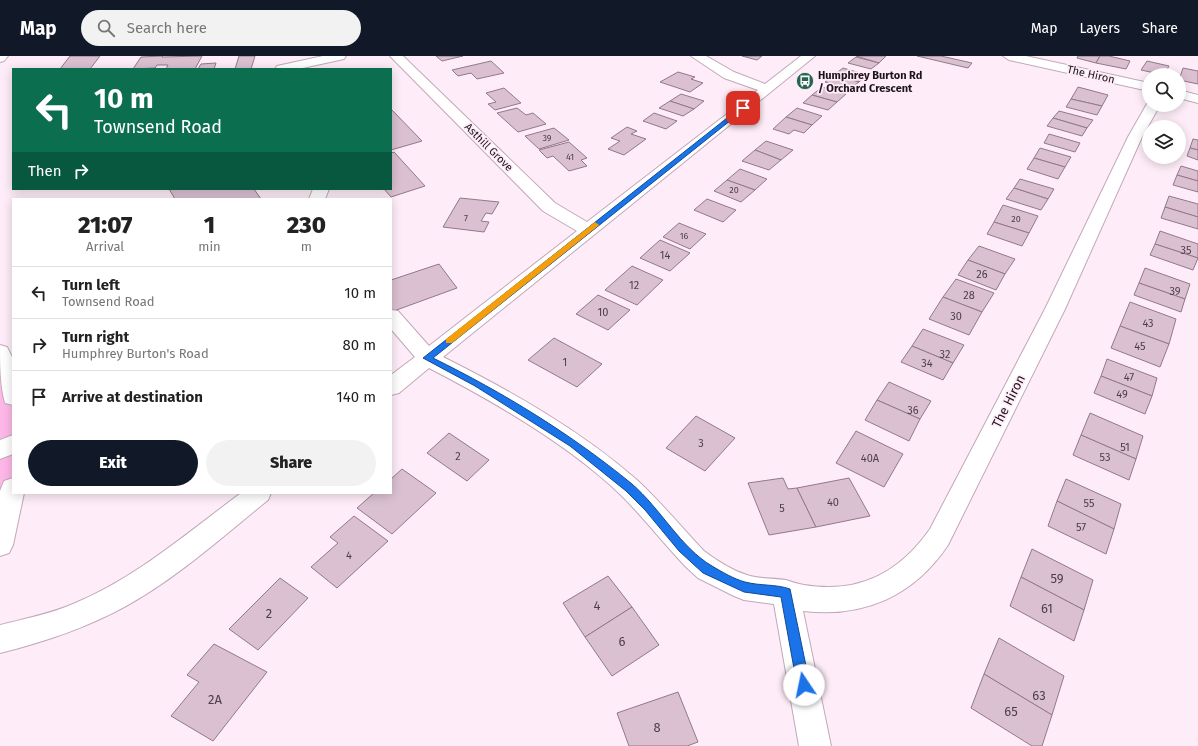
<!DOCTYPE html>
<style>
body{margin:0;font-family:"Fira Sans",sans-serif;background:#f2f2f2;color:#222;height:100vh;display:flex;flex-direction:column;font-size:15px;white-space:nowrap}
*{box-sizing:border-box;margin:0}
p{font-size:13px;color:#767676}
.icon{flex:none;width:22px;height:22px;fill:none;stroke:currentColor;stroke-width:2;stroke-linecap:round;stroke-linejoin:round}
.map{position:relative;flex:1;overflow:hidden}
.sheet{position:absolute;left:12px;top:142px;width:380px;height:296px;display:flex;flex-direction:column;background:#fff;border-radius:0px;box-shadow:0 2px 10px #0003}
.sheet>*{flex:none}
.guide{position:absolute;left:12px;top:12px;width:380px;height:122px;border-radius:0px;box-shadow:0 2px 10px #0003;background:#0b6e4f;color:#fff;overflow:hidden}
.buttons{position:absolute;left:1142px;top:12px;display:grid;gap:8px}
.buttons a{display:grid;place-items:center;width:44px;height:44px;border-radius:50%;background:#fff;box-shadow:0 2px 10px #0003;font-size:20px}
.pin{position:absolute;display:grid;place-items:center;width:34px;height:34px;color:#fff;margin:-17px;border-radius:8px;box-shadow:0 2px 6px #0006}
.me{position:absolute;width:44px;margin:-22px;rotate:349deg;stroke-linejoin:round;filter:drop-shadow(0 0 3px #0008)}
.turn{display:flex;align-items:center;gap:14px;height:84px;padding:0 16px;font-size:18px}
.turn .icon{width:52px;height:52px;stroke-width:2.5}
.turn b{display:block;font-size:28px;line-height:34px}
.then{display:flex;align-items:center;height:38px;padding:0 16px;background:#0003;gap:8px;font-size:15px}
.eta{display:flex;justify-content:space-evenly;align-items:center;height:68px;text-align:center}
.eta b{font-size:24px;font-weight:800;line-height:28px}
.action{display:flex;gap:8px;margin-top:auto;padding:8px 16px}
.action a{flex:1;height:46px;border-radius:24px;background:#111827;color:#fff;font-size:16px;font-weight:800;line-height:46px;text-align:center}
.action a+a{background:#f2f2f2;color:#222}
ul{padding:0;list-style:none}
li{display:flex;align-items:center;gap:12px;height:52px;padding:0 16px;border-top:1px solid #e0e0e0}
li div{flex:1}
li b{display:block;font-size:15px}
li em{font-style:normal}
header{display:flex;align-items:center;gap:24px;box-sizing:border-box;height:56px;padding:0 20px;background:#111827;color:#fff}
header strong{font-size:19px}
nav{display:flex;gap:22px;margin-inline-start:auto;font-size:14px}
.search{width:280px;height:36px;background:#f2f2f2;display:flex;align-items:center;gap:10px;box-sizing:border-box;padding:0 14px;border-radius:22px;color:#767676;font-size:15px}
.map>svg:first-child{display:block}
.green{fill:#feb8e8}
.building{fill:#dbc0d2;stroke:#92798a}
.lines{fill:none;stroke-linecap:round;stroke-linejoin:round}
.minor-casing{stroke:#c2a8b9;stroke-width:2}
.major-casing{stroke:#c2a8b9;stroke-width:2}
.minor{fill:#fff;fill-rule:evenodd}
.major{fill:#fff;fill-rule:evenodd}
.route{fill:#1a73e8;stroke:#114b97}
.slow{fill:#f59e0b}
.labels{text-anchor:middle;stroke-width:3.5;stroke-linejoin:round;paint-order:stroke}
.far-number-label{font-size:9px;fill:#4d3f49}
.far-street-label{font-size:11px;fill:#1e141b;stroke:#feedf8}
.far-poi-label{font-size:11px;font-weight:bold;fill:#1e141b;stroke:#feedf8;text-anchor:start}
.number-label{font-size:11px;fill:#4d3f49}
.street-label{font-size:13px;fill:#1e141b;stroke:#feedf8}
.near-number-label{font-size:13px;fill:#4d3f49}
</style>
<header>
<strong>Map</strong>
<div class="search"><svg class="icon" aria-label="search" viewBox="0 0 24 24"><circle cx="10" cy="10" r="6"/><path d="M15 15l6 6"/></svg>Search here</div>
<nav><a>Map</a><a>Layers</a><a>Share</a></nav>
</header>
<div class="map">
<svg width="1198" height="690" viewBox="0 0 1198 690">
<rect width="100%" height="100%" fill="#feedf8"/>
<polygon class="green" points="0,296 9,322 13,341 13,432 0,489"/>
<g class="building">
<polygon points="70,0 100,0 90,13 60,13"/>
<polygon points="163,0 162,1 202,0 195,13 166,13 168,9 157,9 155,12 133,13 141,1"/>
<polygon points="239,0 255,0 251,13 235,13"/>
<polygon points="436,0 463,0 442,5"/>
<polygon points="742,0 762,0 757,4"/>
<polygon points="856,0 886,0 879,7"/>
<polygon points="917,0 941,0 972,7 968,12"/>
<polygon points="1078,0 1100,0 1096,7 1077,2"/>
<polygon points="1100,0 1109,0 1130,5 1126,13 1096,7"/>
<polygon points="856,1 879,7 871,13 848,7"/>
<polygon points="491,5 504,17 477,23 471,17 458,20 452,14"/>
<polygon points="1147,5 1169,10 1164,19 1141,14"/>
<polygon points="216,7 214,13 198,13 201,8"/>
<polygon points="843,12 867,19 859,26 834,19"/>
<polygon points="1183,12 1198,15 1198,28 1179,24"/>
<polygon points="678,16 695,21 691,23 703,27 690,36 660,26"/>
<polygon points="834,19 859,26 850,33 825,26"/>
<polygon points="822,31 846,38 837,46 812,39"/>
<polygon points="1078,31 1108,39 1102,50 1071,43"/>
<polygon points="504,32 521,47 495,54 488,48 496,46 486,37"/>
<polygon points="681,38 704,45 694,53 670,45"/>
<polygon points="812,39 837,46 828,54 803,47"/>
<polygon points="1071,43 1102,50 1097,59 1066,51"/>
<polygon points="670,45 694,53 683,60 659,52"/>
<polygon points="517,52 526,59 533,57 546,68 518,76 497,57"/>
<polygon points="797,52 822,60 812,69 786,61"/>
<polygon points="391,53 422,85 391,94"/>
<polygon points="1059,55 1093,64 1087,72 1053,62"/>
<polygon points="654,57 677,65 666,73 643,65"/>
<polygon points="786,61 812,69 804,77 794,74 789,78 773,73"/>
<polygon points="1053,62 1087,72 1082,80 1047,70"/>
<polygon points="627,71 637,75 631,78 646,83 624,99 608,93 620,85 611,82"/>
<polygon points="554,72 569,84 539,93 525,80"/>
<polygon points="1049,78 1080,87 1075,96 1044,87"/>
<polygon points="1193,83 1198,84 1198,94 1190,92"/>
<polygon points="766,85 793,94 781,104 755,94"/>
<polygon points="569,86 587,102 581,104 587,110 569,115 553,100 547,102 539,94"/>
<polygon points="1040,92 1071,101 1065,111 1034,102"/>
<polygon points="1190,92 1198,94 1198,104 1187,100"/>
<polygon points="755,94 781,104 769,114 742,105"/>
<polygon points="394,96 425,130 391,141 384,133 391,133 391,97"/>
<polygon points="1034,102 1065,111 1058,123 1027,113"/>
<polygon points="1181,110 1198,115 1198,125 1177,119"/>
<polygon points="740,113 767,123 755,134 727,124"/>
<polygon points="1177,119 1198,125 1198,136 1173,129"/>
<polygon points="1020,123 1054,133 1048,143 1014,132"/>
<polygon points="727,124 755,134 741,146 714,135"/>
<polygon points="1014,132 1048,143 1041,154 1006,143"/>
<polygon points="169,133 254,133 261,143 175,143"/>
<polygon points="1169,140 1198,148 1198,161 1165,151"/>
<polygon points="460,142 499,146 492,158 486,157 481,165 489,166 484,176 443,171"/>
<polygon points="707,143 736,154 723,166 694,154"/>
<polygon points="1003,149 1038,160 1029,177 994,166"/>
<polygon points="1165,151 1198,161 1198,173 1161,162"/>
<polygon points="994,166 1029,177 1022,190 987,178"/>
<polygon points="679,167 706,178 690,193 663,181"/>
<polygon points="1160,175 1198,188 1198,202 1155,188"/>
<polygon points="660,184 690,197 670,215 640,202"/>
<polygon points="1155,188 1198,202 1193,214 1150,199"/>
<polygon points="979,190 1015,203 1005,218 968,204"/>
<polygon points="968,204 1005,218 996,234 958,219"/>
<polygon points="439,208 457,232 391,256 391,224"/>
<polygon points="632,210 663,224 637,249 605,234"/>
<polygon points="1145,212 1190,228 1185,243 1139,227"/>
<polygon points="956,223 994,237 982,256 943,241"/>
<polygon points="1139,227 1185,243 1181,256 1134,239"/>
<polygon points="598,239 630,254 608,274 576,258"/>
<polygon points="943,241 982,256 969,279 929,263"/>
<polygon points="1130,246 1176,263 1169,288 1120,270"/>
<polygon points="1120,270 1169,288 1160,311 1111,292"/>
<polygon points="923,273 964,289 953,307 912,290"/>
<polygon points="554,282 602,308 577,331 528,304"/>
<polygon points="912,290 953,307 943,324 901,306"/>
<polygon points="1107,303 1157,322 1152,340 1101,320"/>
<polygon points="1101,320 1152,340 1145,358 1094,337"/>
<polygon points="889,326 931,345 920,363 877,344"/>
<polygon points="877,344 920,363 909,385 865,364"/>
<polygon points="1090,357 1143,380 1136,403 1081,379"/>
<polygon points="696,360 735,382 705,415 666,392"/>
<polygon points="856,375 903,398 884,431 836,407"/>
<polygon points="449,377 489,404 467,425 427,397"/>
<polygon points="1081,379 1136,403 1129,424 1073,399"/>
<polygon points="402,413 436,437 392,478 357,452 374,437 391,437 391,423"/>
<polygon points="783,422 788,433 797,432 816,471 769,479 748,427"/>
<polygon points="849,422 870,460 816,471 797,432"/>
<polygon points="1066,423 1121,448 1114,473 1057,445"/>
<polygon points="1057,445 1114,473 1106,498 1048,470"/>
<polygon points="354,460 388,485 337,532 311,511 338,487 330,481"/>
<polygon points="1032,493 1093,524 1084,554 1021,521"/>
<polygon points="608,520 632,551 585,581 563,547"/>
<polygon points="1021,521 1084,554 1074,585 1010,550"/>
<polygon points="280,522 308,542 258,594 229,573"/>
<polygon points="632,551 659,589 612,620 585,581"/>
<polygon points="999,582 1064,620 1052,659 984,618"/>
<polygon points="214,588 267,616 213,685 171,660 199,626 187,619"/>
<polygon points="984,618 1052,659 1042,690 1032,690 971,652"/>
<polygon points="678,636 698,686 687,690 629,690 617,657"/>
</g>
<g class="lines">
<defs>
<g id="minor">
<polygon points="323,0 346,0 344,3 298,13 275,13 277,10"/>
<path d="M 390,0 L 403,0 L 555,147 L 587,166 L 758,34 L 724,22 L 691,0 L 706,0 L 734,16 L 765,28 L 801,0 L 815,0 L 443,301 C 511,335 580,374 637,424 C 661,446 682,472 704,495 C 716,504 731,514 747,519 C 759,523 773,522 786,524 C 792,526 798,528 804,529 C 859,538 899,517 930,473 L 1045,253 L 1128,81 L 1148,46 L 1149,49 L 1160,49 L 1142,81 L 1065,253 L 948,489 C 914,540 864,562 803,555 L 831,690 L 799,690 L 774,548 L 744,544 L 734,540 L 698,522 L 686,511 C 664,488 644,462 621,439 C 569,389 493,345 429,312 L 399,337 L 391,339 L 391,319 L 415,301 L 391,273 L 391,254 L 398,255 L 429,290 L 577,175 L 543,155 Z"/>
<polygon points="1003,0 1026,0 1149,27 1149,35 1009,4"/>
<polygon points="1179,34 1198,39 1198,47 1179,42"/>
<polygon points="313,133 329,133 325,143 309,143"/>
<polygon points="13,379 13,398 0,403 0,384"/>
<path d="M 241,437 L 271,437 L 268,444 C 222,481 177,522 126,550 C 86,572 44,586 0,597 L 0,569 C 24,563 50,558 73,548 C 136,522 187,477 241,437 Z"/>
</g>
<g id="major">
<polygon points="0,0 8,0 4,5 0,6"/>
<path d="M 0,289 L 7,291 L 13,303 L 13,349 L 5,347 C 0,330 0,307 0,289 Z"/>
<polygon points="13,422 13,437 24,437 13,489 9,497 0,500 0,435 4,425"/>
</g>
</defs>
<use href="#minor" class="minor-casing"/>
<use href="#major" class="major-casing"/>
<use href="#minor" class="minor"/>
<use href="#major" class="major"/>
</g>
<path class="route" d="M 741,51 L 746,52 L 433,302 C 504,337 571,378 632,428 C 660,452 681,492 712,510 C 722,516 734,523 745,526 C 760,530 776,528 790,533 L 810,629 L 808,633 L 804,635 L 799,633 L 797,629 L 781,541 L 744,536 L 703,517 L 679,495 L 645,454 L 626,435 L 570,390 L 475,330 L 423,302 Z"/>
<polygon class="slow" points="595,166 599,169 598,170 452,287 446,287 446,283"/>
<defs>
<symbol id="bus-disc" viewBox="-11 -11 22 22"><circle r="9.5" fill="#256451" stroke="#feedf8"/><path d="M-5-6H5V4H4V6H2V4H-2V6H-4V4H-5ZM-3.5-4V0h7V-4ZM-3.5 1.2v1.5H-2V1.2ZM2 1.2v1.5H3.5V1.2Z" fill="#fff"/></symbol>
</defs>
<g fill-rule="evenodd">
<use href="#bus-disc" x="795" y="15" width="20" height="20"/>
</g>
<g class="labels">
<g class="far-number-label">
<text x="547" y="85">39</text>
<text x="570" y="104">41</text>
<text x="734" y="137">20</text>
<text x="466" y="165">7</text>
<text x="1016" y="166">20</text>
<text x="684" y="183">16</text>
</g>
<g class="far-street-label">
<text transform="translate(1091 18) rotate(13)" y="4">The Hiron</text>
<text transform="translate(489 91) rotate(45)" y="4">Asthill Grove</text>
</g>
<g class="far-poi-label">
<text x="818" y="23">Humphrey Burton Rd<tspan x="818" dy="13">/ Orchard Crescent</tspan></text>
</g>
<g class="number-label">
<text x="1186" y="198">35</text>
<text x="665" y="203">14</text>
<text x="982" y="222">26</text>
<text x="634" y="233">12</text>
<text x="1175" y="239">39</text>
<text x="969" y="243">28</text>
<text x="603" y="260">10</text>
<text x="956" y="264">30</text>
<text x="1148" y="271">43</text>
<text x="1140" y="294">45</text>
<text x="945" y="302">32</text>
<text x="565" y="310">1</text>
<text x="927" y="311">34</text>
<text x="1129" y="325">47</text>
<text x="1122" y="342">49</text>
<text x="913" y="358">36</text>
<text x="701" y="391">3</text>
<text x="1125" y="395">51</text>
<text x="458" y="404">2</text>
<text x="1105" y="405">53</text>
<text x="870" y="406">40A</text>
<text x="833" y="450">40</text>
<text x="1089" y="451">55</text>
<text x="782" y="456">5</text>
<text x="1081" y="475">57</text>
<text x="349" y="503">4</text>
</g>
<g class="street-label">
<text transform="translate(1008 345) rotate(-63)" y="5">The Hiron</text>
</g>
<g class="near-number-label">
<text x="1057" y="527">59</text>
<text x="597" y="554">4</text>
<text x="1047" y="557">61</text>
<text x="269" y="562">2</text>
<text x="622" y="590">6</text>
<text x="1039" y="644">63</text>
<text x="215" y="648">2A</text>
<text x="1011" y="660">65</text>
<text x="657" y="676">8</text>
</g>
</g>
</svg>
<div class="buttons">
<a><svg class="icon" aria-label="search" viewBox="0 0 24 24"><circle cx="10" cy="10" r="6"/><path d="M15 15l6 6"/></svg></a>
<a><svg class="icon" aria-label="layers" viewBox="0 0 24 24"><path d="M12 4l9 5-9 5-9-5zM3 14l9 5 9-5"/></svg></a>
</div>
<div class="pin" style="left:743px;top:52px;background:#d93025"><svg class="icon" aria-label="arrive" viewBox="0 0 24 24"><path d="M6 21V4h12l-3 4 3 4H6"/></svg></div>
<svg class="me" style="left:804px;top:629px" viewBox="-20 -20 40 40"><circle r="19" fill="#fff"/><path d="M0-13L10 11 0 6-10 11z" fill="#1a73e8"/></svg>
<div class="guide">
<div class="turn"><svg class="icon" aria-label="left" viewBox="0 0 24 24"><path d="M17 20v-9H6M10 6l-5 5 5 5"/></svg><div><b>10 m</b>Townsend Road</div></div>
<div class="then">Then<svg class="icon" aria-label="right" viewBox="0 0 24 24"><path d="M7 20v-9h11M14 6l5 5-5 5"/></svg></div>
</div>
<section class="sheet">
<div class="eta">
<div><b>21:07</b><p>Arrival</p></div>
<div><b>1</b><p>min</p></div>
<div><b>230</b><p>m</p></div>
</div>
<ul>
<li><svg class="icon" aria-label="left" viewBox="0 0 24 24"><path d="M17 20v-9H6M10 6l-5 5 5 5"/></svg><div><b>Turn left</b><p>Townsend Road</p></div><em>10 m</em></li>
<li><svg class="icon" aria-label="right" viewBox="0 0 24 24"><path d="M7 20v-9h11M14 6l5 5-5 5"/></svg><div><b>Turn right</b><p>Humphrey Burton's Road</p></div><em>80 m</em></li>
<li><svg class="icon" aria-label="arrive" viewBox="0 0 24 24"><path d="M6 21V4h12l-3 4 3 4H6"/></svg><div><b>Arrive at destination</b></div><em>140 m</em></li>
</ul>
<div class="action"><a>Exit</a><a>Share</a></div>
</section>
</div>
